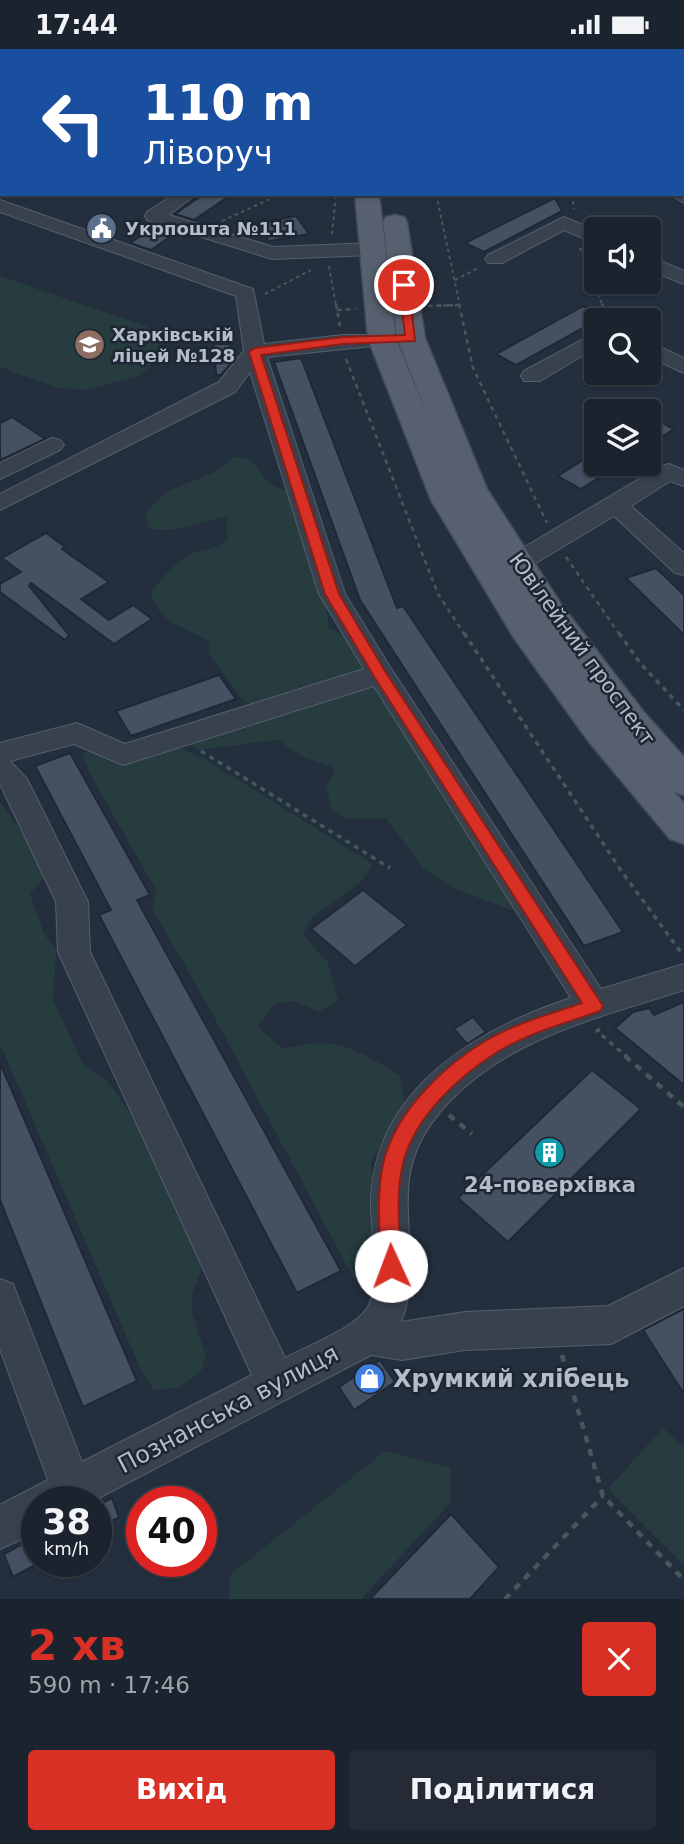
<!DOCTYPE html>
<html lang="uk">
<meta charset="utf-8">
<style>
body{margin:0;font-family:"DejaVu Sans",sans-serif;background:#242b36;color:#f1f3f6;height:100vh;display:flex;flex-direction:column;font-size:26px;white-space:nowrap}
*{box-sizing:border-box;margin:0}
p{font-size:23px;color:#a0a4aa}
.icon{flex:none;width:38px;height:38px;fill:none;stroke:currentColor;stroke-width:2;stroke-linecap:round;stroke-linejoin:round}
.map{position:relative;height:1550px;overflow:hidden}
.sheet{display:flex;flex-direction:column;background:#1b232e;flex:1}
.sheet>*{flex:none}
.banner{position:absolute;left:0px;top:0px;width:684px;height:147px;box-shadow:0 2px 5px #0004,0 0 0 2px #39404a;background:#1a4fa0;color:#fff;overflow:hidden}
.buttons{position:absolute;left:584px;top:168px;display:grid;gap:14px}
.buttons a{display:grid;place-items:center;width:77px;height:77px;border-radius:7px;background:#1b232e;box-shadow:0 2px 5px #0004,0 0 0 2px #39404a;font-size:35px}
.speed{position:absolute;left:21px;top:1437px;display:flex;gap:14px;font-size:35px;font-weight:700;text-align:center}
.speed>*{display:grid;place-content:center;width:91px;height:91px;border-radius:50%;background:#1b232e;box-shadow:0 2px 5px #0004,0 0 0 2px #39404a;line-height:1}
.speed small{font-size:18px;font-weight:400}
.speed .limit{border:10px solid #d22;background:#fff;color:#111}
.pin{position:absolute;display:grid;place-items:center;width:60px;height:60px;color:#fff;margin:-30px;border:4px solid #fff;border-radius:50%;box-shadow:0 2px 7px #0007}
.me{position:absolute;width:77px;margin:-38px;rotate:358deg;stroke-linejoin:round;filter:drop-shadow(0 0 5px #0008)}
.turn{display:flex;align-items:center;gap:24px;height:147px;padding:0 28px;font-size:32px}
.turn .icon{width:91px;height:91px;stroke-width:2.5}
.turn b{display:block;font-size:49px;line-height:60px}
.round{display:grid;place-items:center;flex:none;width:74px;height:74px;border-radius:7px;background:#242b36}
.headline{display:flex;align-items:center;justify-content:space-between;height:119px;padding:0 28px}
h1{font-size:42px;font-weight:700;line-height:52px;color:#d93025}
.button{display:flex;gap:14px;margin-top:auto;padding:14px 28px}
.button a{flex:1;height:80px;border-radius:7px;background:#d93025;color:#fff;font-size:28px;font-weight:700;line-height:80px;text-align:center}
.button a+a{background:#242b36;color:#f1f3f6}
.status{display:flex;justify-content:space-between;align-items:center;height:49px;padding:0 35px;background:#1b232e;direction:ltr}
.status svg{height:19px;fill:currentColor}
.map>svg:first-child{display:block}
.green{fill:#263c3f}
.building{fill:#455162;stroke:#1f2835;stroke-width:2}
.lines{fill:none;stroke-linecap:round;stroke-linejoin:round}
.minor-casing{stroke:#565f6c;stroke-width:2}
.major-casing{stroke:#414a57;stroke-width:3}
.path-far3{stroke:#44595c;stroke-width:2;stroke-dasharray:3.5 3.5;stroke-linecap:butt}
.path-far2{stroke:#44595c;stroke-width:2.5;stroke-dasharray:4.5 4.5;stroke-linecap:butt}
.path-far1{stroke:#44595c;stroke-width:3.5;stroke-dasharray:5 5;stroke-linecap:butt}
.path{stroke:#44595c;stroke-width:4.5;stroke-dasharray:7 7;stroke-linecap:butt}
.minor{fill:#38414e;fill-rule:evenodd}
.major{fill:#56606e;fill-rule:evenodd}
.route{fill:#d93025;stroke:#8d1f18;stroke-width:2}
.labels{text-anchor:middle;stroke-width:5;stroke-linejoin:round;paint-order:stroke}
.far-poi-label{font-size:18px;font-weight:bold;fill:#b4bcc9;stroke:#1d2633;text-anchor:start}
.street-label{font-size:21px;fill:#b4bcc9;stroke:#1d2633}
.poi-label{font-size:21px;font-weight:bold;fill:#b4bcc9;stroke:#1d2633}
.near-poi-label{font-size:24px;font-weight:bold;fill:#b4bcc9;stroke:#1d2633;text-anchor:start}
.near-street-label{font-size:24px;fill:#b4bcc9;stroke:#1d2633}
</style>
<div class="status"><b>17:44</b><svg viewBox="0 0 49 12"><path d="M0 12V9h3v3zM5 12V6h3v6zM10 12V3h3v9zM15 12V0h3v12zM26 1h20v11H26zM47 4h2v5h-2z"/></svg></div>
<div class="map">
<svg width="684" height="1550" viewBox="0 0 684 1550">
<rect width="100%" height="100%" fill="#242f3e"/>
<g class="green">
<polygon points="0,227 148,278 159,291 156,311 141,326 87,341 58,339 0,318"/>
<path d="M 233,408 C 266,407 252,435 287,441 L 324,546 L 329,579 L 347,588 L 372,624 L 259,659 L 244,653 L 208,604 L 210,594 C 186,576 159,577 151,543 C 161,531 173,515 187,507 C 201,500 211,502 228,491 L 226,468 C 199,471 175,488 148,478 L 146,464 C 173,427 207,437 233,408 Z"/>
<polygon points="377,630 528,867 453,839 424,820 386,769 346,770 332,761 326,738 334,725 331,717 303,708 278,691 198,701 185,693"/>
<path d="M 178,698 L 203,709 L 373,815 L 362,832 L 309,871 L 303,886 L 327,912 L 338,951 L 319,963 L 293,952 L 276,954 L 257,977 L 283,1000 C 339,986 352,999 400,1026 L 405,1055 L 371,1112 L 379,1217 L 373,1236 L 355,1232 L 210,960 L 152,859 L 157,843 L 89,723 L 83,706 L 90,700 Z"/>
<polygon points="0,753 19,779 45,827 30,845 44,885 56,901 53,950 82,1014 108,1033 141,1079 204,1212 192,1245 192,1264 206,1307 201,1322 179,1339 154,1341 142,1323 0,995"/>
<polygon points="663,1379 684,1399 684,1516 608,1440"/>
<polygon points="385,1402 451,1419 451,1453 361,1550 229,1550 230,1526"/>
</g>
<g class="building">
<polygon points="204,145 232,145 194,171 175,165"/>
<polygon points="555,149 562,162 484,203 465,194"/>
<polygon points="296,167 309,185 269,192 256,175"/>
<polygon points="156,177 177,183 151,201 130,194"/>
<polygon points="583,257 604,267 516,316 496,305"/>
<polygon points="214,295 230,295 232,313 221,326 216,326"/>
<polygon points="301,309 397,559 403,557 623,883 584,897 360,551 274,313"/>
<polygon points="649,367 674,380 649,396"/>
<polygon points="12,368 45,390 0,411 0,374"/>
<polygon points="597,402 597,415 621,415 581,440 558,427"/>
<polygon points="46,484 65,498 62,500 109,533 81,550 109,571 133,556 152,570 114,595 31,534 29,537 69,586 65,591 0,543 0,535 21,523 2,509"/>
<polygon points="656,519 684,546 684,586 626,529"/>
<polygon points="219,626 236,650 131,687 116,662"/>
<polygon points="70,704 150,846 137,851 341,1222 297,1244 99,866 111,861 35,717"/>
<polygon points="363,841 407,876 355,917 311,880"/>
<polygon points="684,953 684,1036 615,979 633,963 649,959 654,966"/>
<polygon points="473,968 486,983 467,995 454,980"/>
<polygon points="0,1014 137,1332 83,1358 0,1151"/>
<polygon points="592,1021 641,1060 508,1193 458,1149"/>
<polygon points="684,1260 684,1345 643,1281"/>
<polygon points="380,1311 395,1333 354,1361 339,1338"/>
<polygon points="112,1449 119,1468 96,1481 96,1457"/>
<polygon points="451,1465 499,1518 470,1550 370,1550"/>
<polygon points="37,1487 37,1515 13,1528 4,1505"/>
</g>
<g class="lines">
<defs>
<g id="minor">
<polygon points="86,0 104,0 85,2"/>
<polygon points="190,0 212,0 213,2 191,2"/>
<polygon points="295,0 316,0 317,2 296,2"/>
<rect x="682" y="4" width="2" height="10"/>
<rect x="0" y="32" width="2" height="11"/>
<rect x="682" y="71" width="2" height="10"/>
<rect x="0" y="82" width="2" height="11"/>
<polygon points="0,105 2,105 0,116"/>
<polygon points="682,141 684,154 669,145 682,145"/>
<polygon points="174,145 196,145 169,166 273,198 373,194 383,200 373,206 272,210 147,171 145,167 147,163"/>
<path d="M 0,151 L 253,240 L 264,295 L 343,286 L 389,286 L 393,290 L 389,294 L 382,296 L 267,308 L 345,545 L 390,618 L 601,940 L 684,915 L 684,941 C 599,969 511,987 447,1055 C 427,1077 413,1100 409,1130 C 403,1177 420,1227 401,1273 L 465,1263 L 608,1257 L 684,1219 L 684,1257 L 611,1295 L 465,1301 L 402,1311 L 371,1306 L 93,1452 L 37,1452 L 37,1483 L 0,1500 L 0,1456 L 48,1431 L 0,1300 L 0,1230 L 13,1235 L 82,1413 L 252,1326 L 58,903 L 56,853 L 0,735 L 0,694 L 77,674 L 125,695 L 364,620 L 319,545 L 250,323 L 235,343 L 0,461 L 0,445 L 219,333 L 244,302 L 236,247 L 0,163 ZM 374,637 L 571,949 C 477,980 376,1039 371,1150 C 370,1179 381,1229 369,1256 C 359,1278 307,1297 285,1309 L 90,903 L 88,853 L 27,730 L 10,712 L 74,695 L 123,716 Z"/>
<polygon points="564,168 597,182 597,195 564,181 502,214 488,214 485,210 488,206"/>
<polygon points="649,207 684,222 684,235 649,221"/>
<polygon points="597,283 597,298 540,332 524,332 521,327 524,322"/>
<polygon points="649,293 684,309 684,324 649,308"/>
<polygon points="52,389 60,391 64,396 60,401 0,430 0,414"/>
<polygon points="669,415 684,421 684,437 670,432 631,457 684,504 684,526 675,524 614,467 526,520 517,522 508,520 504,514 508,508 661,417"/>
</g>
<g id="major">
<polygon points="401,0 421,0 400,2"/>
<path d="M 355,145 L 379,145 L 396,290 L 433,380 L 397,289 L 383,173 L 386,168 L 395,166 L 404,168 L 407,173 L 425,289 L 487,440 L 561,555 L 643,662 L 684,708 L 684,746 L 674,743 L 684,754 L 684,795 L 670,790 L 589,693 L 514,589 L 431,451 L 368,290 ZM 461,447 L 537,571 L 561,604 L 538,573 Z"/>
</g>
</defs>
<use href="#minor" class="minor-casing"/>
<use href="#major" class="major-casing"/>
<g class="path-far3">
<polyline points="525,2 530,0"/>
<polyline points="439,145 438,154 460,257"/>
<polyline points="572,145 574,160"/>
<polyline points="222,172 281,145"/>
<polyline points="332,185 336,145"/>
<polyline points="580,199 603,257"/>
<polyline points="329,217 336,257"/>
<polyline points="455,231 478,219"/>
<polyline points="265,245 311,221"/>
<polyline points="429,257 460,256"/>
</g>
<g class="path-far2">
<polyline points="336,255 340,278"/>
<polyline points="459,255 473,319 547,474"/>
<polyline points="602,255 608,271"/>
<polyline points="428,257 460,256"/>
<polyline points="337,261 356,260"/>
<polyline points="346,310 438,545 465,586"/>
<polyline points="566,508 620,586"/>
</g>
<g class="path-far1">
<polyline points="464,584 622,823 683,906"/>
<polyline points="619,584 640,614 684,661"/>
<polyline points="201,702 390,819"/>
<polyline points="600,980 597,982 627,1008"/>
</g>
<g class="path">
<polyline points="625,1007 684,1058"/>
<polyline points="449,1066 472,1085"/>
<polyline points="562,1306 603,1447 684,1531"/>
<polyline points="505,1550 603,1447"/>
</g>
<use href="#minor" class="minor"/>
<use href="#major" class="major"/>
</g>
<path class="route" d="M 404,232 L 409,236 L 415,292 L 343,295 L 261,306 L 339,545 L 385,622 L 603,957 L 600,962 C 567,974 530,983 499,1002 C 460,1026 415,1067 403,1114 C 395,1146 400,1184 401,1217 L 398,1223 L 391,1226 L 384,1223 L 381,1217 C 380,1184 376,1148 383,1115 C 395,1063 443,1017 487,991 C 516,974 551,965 582,954 L 375,629 L 325,545 L 249,303 L 255,299 L 343,288 L 405,286 L 399,236 Z"/>
<defs>
<symbol id="civic-disc" viewBox="-11 -11 22 22"><circle r="9.5" fill="#5c6f8a" stroke="#1d2633"/><path d="M-.6-6.5H3V-4.5H.6V-3L4-1V1h2V6H-6V1h2V-1L-.6-3ZM-1.2 2.5V6h2.4V2.5Z" fill="#fff"/></symbol>
<symbol id="school-disc" viewBox="-11 -11 22 22"><circle r="9.5" fill="#8d6e63" stroke="#1d2633"/><path d="M0-5L7-2L0 1L-7-2ZM-4 1L0 2.5L4 1V4Q0 6-4 4Z" fill="#fff"/></symbol>
<symbol id="building-disc" viewBox="-11 -11 22 22"><circle r="9.5" fill="#0f9aa8" stroke="#1d2633"/><path d="M-4-6H4V6H1V3H-1V6H-4ZM-2.5-4.3h1.7v1.8h-1.7ZM.8-4.3h1.7v1.8H.8ZM-2.5-1h1.7V.8h-1.7ZM.8-1h1.7V.8H.8Z" fill="#fff"/></symbol>
<symbol id="shop-disc" viewBox="-11 -11 22 22"><circle r="9.5" fill="#3f7fe0" stroke="#1d2633"/><path d="M-5-2.5h2.3a2.7 3.5 0 0 1 5.4 0H5L5.5 6h-11ZM-1.5-2.5h3a1.5 2.3 0 0 0-3 0Z" fill="#fff"/></symbol>
</defs>
<g fill-rule="evenodd">
<use href="#civic-disc" x="84" y="162" width="35" height="35"/>
<use href="#school-disc" x="72" y="278" width="35" height="35"/>
<use href="#building-disc" x="532" y="1086" width="35" height="35"/>
<use href="#shop-disc" x="352" y="1312" width="35" height="35"/>
</g>
<g class="labels">
<g class="far-poi-label">
<text x="125" y="186">Укрпошта №111</text>
<text x="112" y="292">Харківській<tspan x="112" dy="21">ліцей №128</tspan></text>
</g>
<g class="street-label">
<text transform="translate(582 600) rotate(54)" y="7">Ювілейний проспект</text>
</g>
<g class="poi-label">
<text x="550" y="1143">24-поверхівка</text>
</g>
<g class="near-poi-label">
<text x="393" y="1338">Хрумкий хлібець</text>
</g>
<g class="near-street-label">
<text transform="translate(228 1360) rotate(-28)" y="8">Познанська вулиця</text>
</g>
</g>
</svg>
<div class="buttons">
<a><svg class="icon" aria-label="sound" viewBox="0 0 24 24"><path d="M4 9h4l5-4v14l-5-4H4zM17 9q2 3 0 6"/></svg></a>
<a><svg class="icon" aria-label="search" viewBox="0 0 24 24"><circle cx="10" cy="10" r="6"/><path d="M15 15l6 6"/></svg></a>
<a><svg class="icon" aria-label="layers" viewBox="0 0 24 24"><path d="M12 4l9 5-9 5-9-5zM3 14l9 5 9-5"/></svg></a>
</div>
<div class="speed"><div>38<small>km/h</small></div><div class="limit">40</div></div>
<div class="pin" style="left:404px;top:236px;background:#d93025"><svg class="icon" aria-label="arrive" viewBox="0 0 24 24"><path d="M6 21V4h12l-3 4 3 4H6"/></svg></div>
<svg class="me" style="left:391px;top:1217px" viewBox="-20 -20 40 40"><circle r="19" fill="#fff"/><path d="M0-13L10 11 0 6-10 11z" fill="#d93025"/></svg>
<div class="banner">
<div class="turn"><svg class="icon" aria-label="left" viewBox="0 0 24 24"><path d="M17 20v-9H6M10 6l-5 5 5 5"/></svg><div><b>110 m</b>Ліворуч</div></div>
</div>
</div>
<section class="sheet">
<div class="headline"><div><h1>2 хв</h1><p>590 m · 17:46</p></div><a class="round" style="background:#d93025;color:#fff"><svg class="icon" aria-label="close" viewBox="0 0 24 24"><path d="M6 6l12 12M18 6L6 18"/></svg></a></div>
<div class="button"><a>Вихід</a><a>Поділитися</a></div>
</section>
